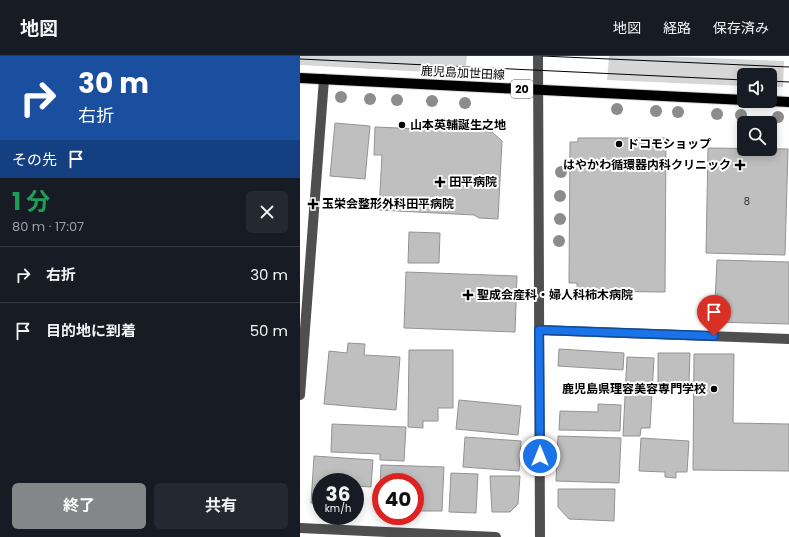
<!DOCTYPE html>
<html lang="ja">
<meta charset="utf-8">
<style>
body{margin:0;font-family:Poppins,"Noto Sans JP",sans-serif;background:#242831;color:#f1f3f6;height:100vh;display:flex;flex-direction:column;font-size:15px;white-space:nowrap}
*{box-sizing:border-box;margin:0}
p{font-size:13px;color:#9ea1a6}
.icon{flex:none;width:22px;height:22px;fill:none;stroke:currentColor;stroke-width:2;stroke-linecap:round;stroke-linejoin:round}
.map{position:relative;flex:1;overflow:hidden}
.side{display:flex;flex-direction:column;background:#171b24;width:300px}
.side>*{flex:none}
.hud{background:#1a4fa0;color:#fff;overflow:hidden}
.buttons{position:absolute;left:437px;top:12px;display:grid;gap:8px}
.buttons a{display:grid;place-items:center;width:40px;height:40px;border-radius:6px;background:#171b24;box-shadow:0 2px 10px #0003;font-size:20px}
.speed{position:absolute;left:12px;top:417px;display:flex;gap:8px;font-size:20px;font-weight:700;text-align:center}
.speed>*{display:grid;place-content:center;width:52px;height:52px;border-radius:50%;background:#171b24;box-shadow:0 2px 10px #0003;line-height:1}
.speed small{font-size:10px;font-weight:400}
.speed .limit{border:6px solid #d22;background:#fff;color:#111}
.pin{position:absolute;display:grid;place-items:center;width:34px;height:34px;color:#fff;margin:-41px -17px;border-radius:50% 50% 50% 0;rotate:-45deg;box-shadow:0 0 4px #0007}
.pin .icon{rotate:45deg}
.me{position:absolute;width:44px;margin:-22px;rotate:0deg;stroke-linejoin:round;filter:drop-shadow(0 0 3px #0008)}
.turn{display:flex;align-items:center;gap:14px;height:84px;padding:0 12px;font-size:18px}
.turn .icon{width:52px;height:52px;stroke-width:2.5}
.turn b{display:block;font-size:28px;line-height:34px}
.then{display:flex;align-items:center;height:38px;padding:0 12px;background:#0003;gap:8px;font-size:15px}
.round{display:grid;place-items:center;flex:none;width:42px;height:42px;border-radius:6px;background:#242831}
.overview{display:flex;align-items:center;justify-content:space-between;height:68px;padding:0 12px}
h1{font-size:24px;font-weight:700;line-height:30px;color:#1e9e55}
.primary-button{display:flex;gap:8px;margin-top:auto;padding:8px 12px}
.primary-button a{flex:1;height:46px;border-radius:6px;background:#858687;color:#fff;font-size:16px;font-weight:700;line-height:46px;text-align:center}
.primary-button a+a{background:#242831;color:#f1f3f6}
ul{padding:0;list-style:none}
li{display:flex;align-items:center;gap:12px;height:56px;padding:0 12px;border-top:1px solid #363941}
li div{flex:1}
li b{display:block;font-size:15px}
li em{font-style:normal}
header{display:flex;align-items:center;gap:24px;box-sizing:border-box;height:56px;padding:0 20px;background:#171b24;border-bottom:1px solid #363941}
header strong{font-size:19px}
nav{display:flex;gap:22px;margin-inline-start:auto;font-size:14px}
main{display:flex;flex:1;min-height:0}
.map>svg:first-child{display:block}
.green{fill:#d6d6d6}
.building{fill:#bfbfbf;stroke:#939393}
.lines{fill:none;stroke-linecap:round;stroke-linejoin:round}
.major-casing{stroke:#dbdbdb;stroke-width:12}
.minor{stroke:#4f4f4f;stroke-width:10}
.major{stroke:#000;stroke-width:10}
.tram{stroke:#000;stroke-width:1}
.tree{fill:#8c8c8c}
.route-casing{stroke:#114b97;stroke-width:10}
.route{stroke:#1a73e8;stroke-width:7}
.poi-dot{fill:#000;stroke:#fff;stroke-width:1.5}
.labels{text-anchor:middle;stroke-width:4;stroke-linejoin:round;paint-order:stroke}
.number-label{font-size:10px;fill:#303030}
.shield{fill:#fff;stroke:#4c4c4c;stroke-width:1}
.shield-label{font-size:11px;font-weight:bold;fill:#000}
.street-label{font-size:12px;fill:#000;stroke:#fff}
.poi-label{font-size:12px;font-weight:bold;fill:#000;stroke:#fff;text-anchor:start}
</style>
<header>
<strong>地図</strong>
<nav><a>地図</a><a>経路</a><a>保存済み</a></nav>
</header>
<main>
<section class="side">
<div class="hud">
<div class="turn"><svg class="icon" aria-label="right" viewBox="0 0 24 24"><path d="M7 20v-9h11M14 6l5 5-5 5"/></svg><div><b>30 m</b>右折</div></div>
<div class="then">その先<svg class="icon" aria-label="arrive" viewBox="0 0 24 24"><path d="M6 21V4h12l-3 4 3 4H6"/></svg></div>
</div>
<div class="overview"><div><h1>1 分</h1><p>80 m · 17:07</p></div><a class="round"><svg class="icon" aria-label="close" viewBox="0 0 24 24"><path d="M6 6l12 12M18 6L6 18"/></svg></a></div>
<ul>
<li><svg class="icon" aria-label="right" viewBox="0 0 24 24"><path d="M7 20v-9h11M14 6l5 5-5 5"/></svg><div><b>右折</b></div><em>30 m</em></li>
<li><svg class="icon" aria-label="arrive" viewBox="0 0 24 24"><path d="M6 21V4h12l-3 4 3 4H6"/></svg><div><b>目的地に到着</b></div><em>50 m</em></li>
</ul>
<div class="primary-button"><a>終了</a><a>共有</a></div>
</section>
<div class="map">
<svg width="489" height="481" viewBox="0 0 489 481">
<rect width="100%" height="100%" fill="#fff"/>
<g class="green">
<polygon points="0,0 167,0 165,18 0,9"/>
<polygon points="309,0 359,0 484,5 483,31 470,31 470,19 444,19 444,30 307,24"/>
</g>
<g class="building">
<polygon points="35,67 70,70 65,123 30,120"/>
<polygon points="75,71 192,76 202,85 198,163 179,162 174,159 79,154 82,99 74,99"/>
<polygon points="278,82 366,82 365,236 277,235 277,227 269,227 270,86 278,86"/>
<polygon points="408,92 488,93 485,199 406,197"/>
<polygon points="109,176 140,177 139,207 108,207"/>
<polygon points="417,204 489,206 489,268 414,266"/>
<polygon points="106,216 217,220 215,276 104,272"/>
<polygon points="48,287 65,288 64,299 100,301 96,354 24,348 29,295 47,297"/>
<polygon points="259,293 324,297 323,314 258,310"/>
<polygon points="109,294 153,294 153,352 138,352 138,365 123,365 123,372 108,371"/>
<polygon points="358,297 390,297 389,326 358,326"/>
<polygon points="394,298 434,298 433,367 489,368 489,415 393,414"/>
<polygon points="327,301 354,302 350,372 341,372 340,380 323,380"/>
<polygon points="159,344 221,350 218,379 156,373"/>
<polygon points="298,348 321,349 320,375 259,374 260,355 298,356"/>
<polygon points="32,368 106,371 104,405 80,404 80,398 31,396"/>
<polygon points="258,380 321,382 319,427 256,425"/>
<polygon points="165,381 221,385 219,415 163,411"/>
<polygon points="341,382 389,385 387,416 376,416 376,422 365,421 365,416 339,415"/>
<polygon points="14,400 73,404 71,431 55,430 55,426 21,426 21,448 11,447"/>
<polygon points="81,409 144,411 142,455 115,455 115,426 81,426 80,436"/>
<polygon points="151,417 178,418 176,457 149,456"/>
<polygon points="190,420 220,420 218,448 210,456 192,456"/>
<polygon points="258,433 315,433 314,465 269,463 258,451"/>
</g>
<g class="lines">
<defs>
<g id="major">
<polyline points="0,22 444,44"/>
<polyline points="470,45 489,46"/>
</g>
</defs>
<use href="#major" class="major-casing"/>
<g class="minor">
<polyline points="238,0 240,481"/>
<polyline points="239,274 489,283"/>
<polyline points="0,339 24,23"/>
<polyline points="0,472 196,481"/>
</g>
<use href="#major" class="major"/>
<g class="tram">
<polyline points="242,0 489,11"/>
<polyline points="0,3 444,24"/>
<polyline points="470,25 489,26"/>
</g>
</g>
<g class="tree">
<circle cx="41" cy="41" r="6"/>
<circle cx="70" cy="43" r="6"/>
<circle cx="97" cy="44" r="6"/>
<circle cx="132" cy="45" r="6"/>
<circle cx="165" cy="47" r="6"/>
<circle cx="317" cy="53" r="6"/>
<circle cx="356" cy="55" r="6"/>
<circle cx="378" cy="56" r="6"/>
<circle cx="417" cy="58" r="6"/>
<circle cx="441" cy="59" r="6"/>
<circle cx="478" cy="61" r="6"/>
<circle cx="261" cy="116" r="6"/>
<circle cx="260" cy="140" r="6"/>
<circle cx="260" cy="163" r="6"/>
<circle cx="259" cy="185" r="6"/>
</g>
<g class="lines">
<defs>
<polyline id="route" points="240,400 239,274 414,280"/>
</defs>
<use href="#route" class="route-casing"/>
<use href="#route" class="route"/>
</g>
<g class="poi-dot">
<circle cx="102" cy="69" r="4"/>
<circle cx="319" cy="88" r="4"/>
<path d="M438 103h4v4h4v4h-4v4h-4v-4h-4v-4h4z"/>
<path d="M138 120h4v4h4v4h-4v4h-4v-4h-4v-4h4z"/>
<path d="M11 142h4v4h4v4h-4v4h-4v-4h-4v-4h4z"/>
<path d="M166 233h4v4h4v4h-4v4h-4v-4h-4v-4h4z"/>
<circle cx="414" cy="333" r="4"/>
</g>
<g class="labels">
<g class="number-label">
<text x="447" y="149">8</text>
</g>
<rect class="shield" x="211" y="24" width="22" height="18" rx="3"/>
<g class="shield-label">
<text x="222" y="37">20</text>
</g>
<g class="street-label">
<text transform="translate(163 17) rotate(3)" y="4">鹿児島加世田線</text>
</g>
<g class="poi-label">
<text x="110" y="73">山本英輔誕生之地</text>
<text x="327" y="92">ドコモショップ</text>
<text x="431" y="113" text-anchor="end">はやかわ循環器内科クリニック</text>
<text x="149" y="130">田平病院</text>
<text x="22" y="152">玉栄会整形外科田平病院</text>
<text x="177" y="243">聖成会産科・婦人科柿木病院</text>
<text x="406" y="337" text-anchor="end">鹿児島県理容美容専門学校</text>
</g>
</g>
</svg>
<div class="buttons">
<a><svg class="icon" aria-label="sound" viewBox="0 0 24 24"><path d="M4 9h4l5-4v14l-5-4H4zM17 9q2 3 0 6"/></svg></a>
<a><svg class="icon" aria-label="search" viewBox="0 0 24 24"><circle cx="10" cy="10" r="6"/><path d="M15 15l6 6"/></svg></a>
</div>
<div class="speed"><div>36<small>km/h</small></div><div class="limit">40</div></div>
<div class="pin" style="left:414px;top:280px;background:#d93025"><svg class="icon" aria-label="arrive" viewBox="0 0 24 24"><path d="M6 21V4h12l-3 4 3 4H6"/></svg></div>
<svg class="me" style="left:240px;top:400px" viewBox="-20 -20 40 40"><circle r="17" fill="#1a73e8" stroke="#fff" stroke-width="3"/><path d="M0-11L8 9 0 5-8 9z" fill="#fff"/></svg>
</div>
</main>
